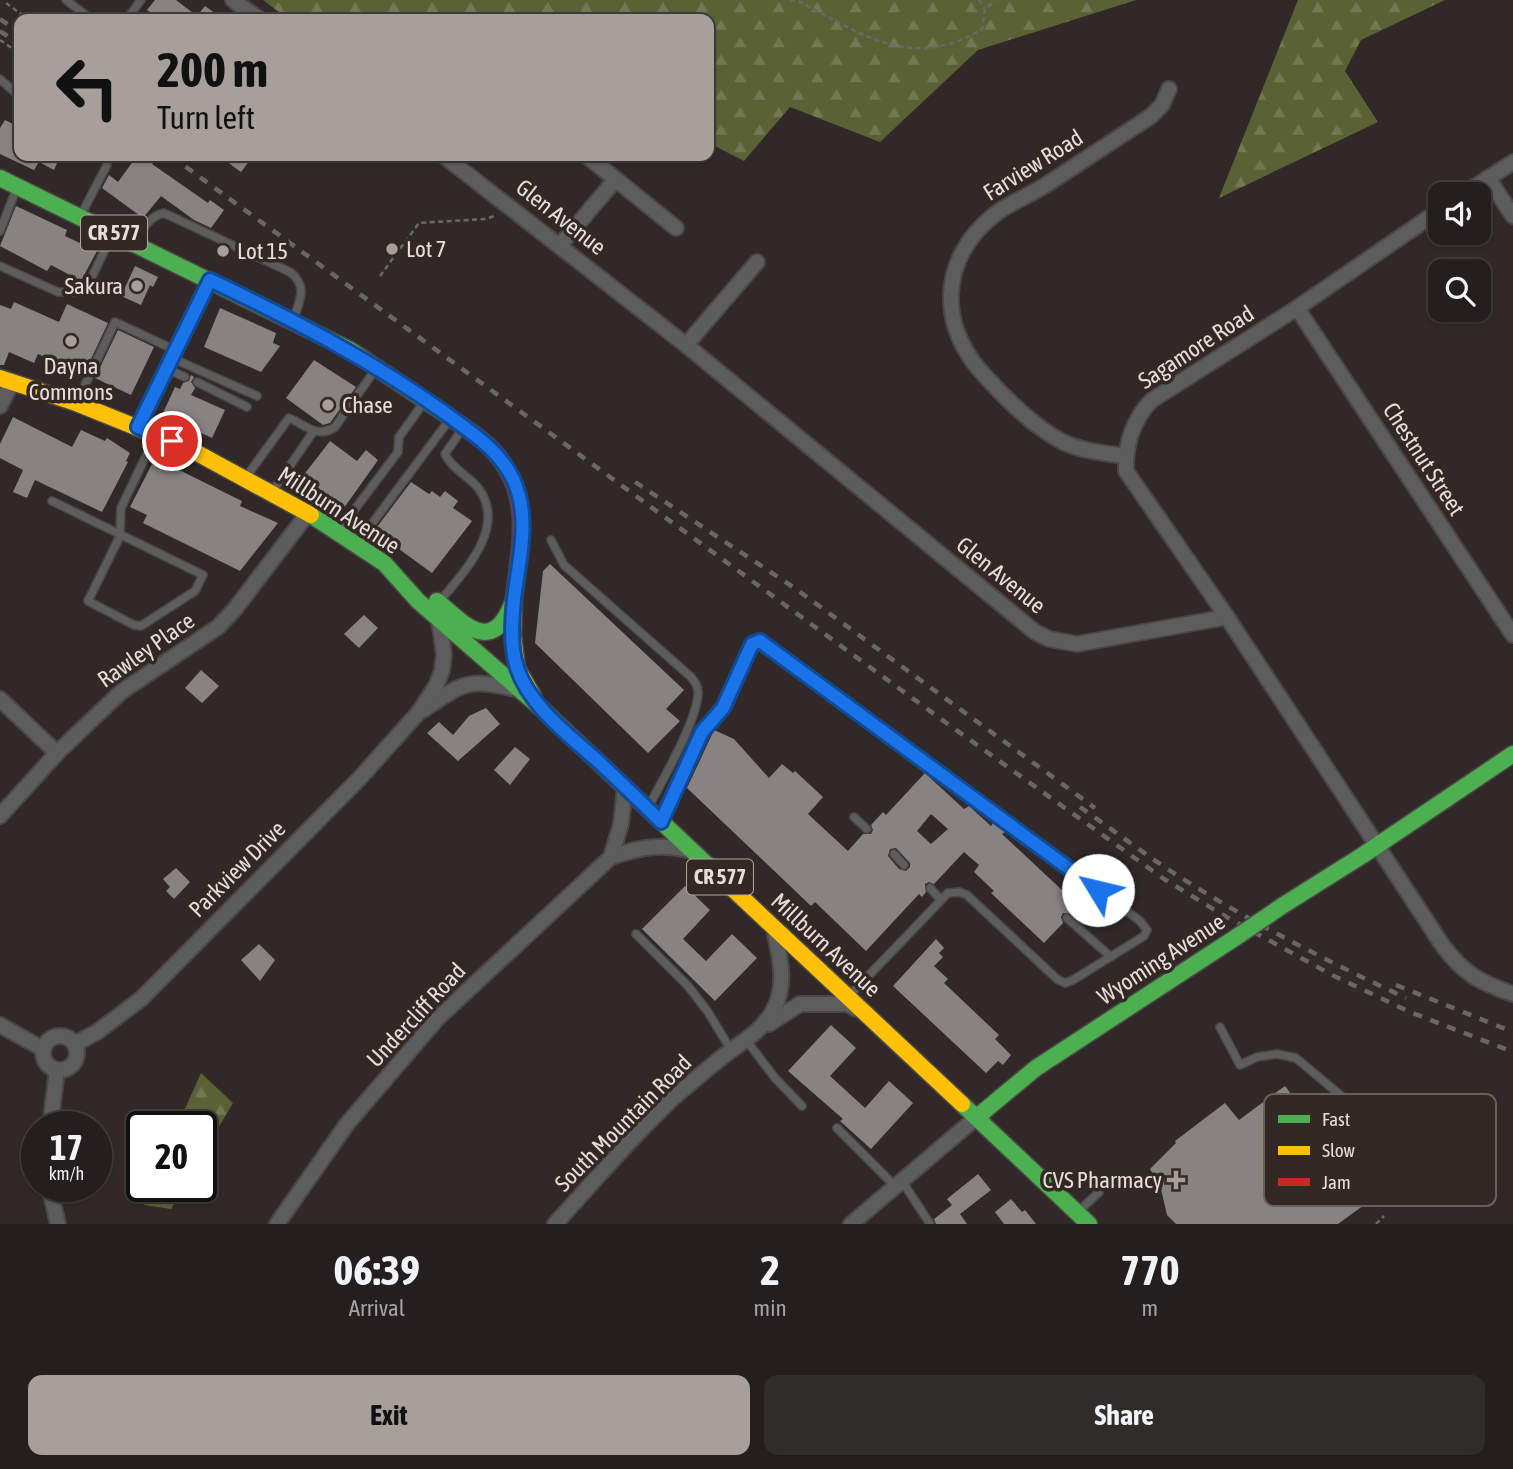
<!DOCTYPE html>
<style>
body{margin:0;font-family:"Asap Condensed",sans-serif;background:#302c2b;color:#f1f3f6;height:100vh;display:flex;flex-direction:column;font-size:26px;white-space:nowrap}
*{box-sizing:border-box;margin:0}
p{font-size:23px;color:#a3a2a4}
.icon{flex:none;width:38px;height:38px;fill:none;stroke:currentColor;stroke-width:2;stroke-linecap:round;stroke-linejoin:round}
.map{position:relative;height:1224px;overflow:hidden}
.panel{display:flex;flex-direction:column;background:#241f1e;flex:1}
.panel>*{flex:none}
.banner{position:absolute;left:14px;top:14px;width:700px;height:147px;border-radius:14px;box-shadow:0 2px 5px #0004,0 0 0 2px #413d3c;background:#a69f9c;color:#111;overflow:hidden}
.controls{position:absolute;left:1428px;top:182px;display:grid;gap:14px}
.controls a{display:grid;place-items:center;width:63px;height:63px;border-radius:14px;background:#241f1e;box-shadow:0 2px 5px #0004,0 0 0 2px #413d3c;font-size:35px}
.speed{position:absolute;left:21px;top:1111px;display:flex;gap:14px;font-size:35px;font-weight:700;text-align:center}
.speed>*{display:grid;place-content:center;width:91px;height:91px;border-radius:50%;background:#241f1e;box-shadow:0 2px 5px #0004,0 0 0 2px #413d3c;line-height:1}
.speed small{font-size:18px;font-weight:400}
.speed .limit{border:4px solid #111;border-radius:10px;background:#fff;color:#111}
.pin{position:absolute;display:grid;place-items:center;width:60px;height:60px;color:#fff;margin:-30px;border:4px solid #fff;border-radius:50%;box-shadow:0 2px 7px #0007}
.me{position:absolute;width:77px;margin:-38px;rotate:306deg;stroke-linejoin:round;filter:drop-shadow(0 0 5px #0008)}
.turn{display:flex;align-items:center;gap:24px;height:147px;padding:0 28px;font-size:32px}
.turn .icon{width:91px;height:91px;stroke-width:2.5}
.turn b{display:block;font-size:49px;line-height:60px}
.eta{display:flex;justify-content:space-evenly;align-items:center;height:119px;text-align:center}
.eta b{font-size:42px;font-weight:700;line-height:49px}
.cta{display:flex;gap:14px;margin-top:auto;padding:14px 28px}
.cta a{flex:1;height:80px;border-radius:14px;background:#a69f9c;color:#111;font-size:28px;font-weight:700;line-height:80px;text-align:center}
.cta a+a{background:#302c2b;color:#f1f3f6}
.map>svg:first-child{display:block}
.forest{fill:url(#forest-firs)}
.building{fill:#888281;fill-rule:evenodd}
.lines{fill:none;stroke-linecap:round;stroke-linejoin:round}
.lane-casing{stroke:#4c4745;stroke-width:10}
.street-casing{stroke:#4c4745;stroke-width:18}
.fast-casing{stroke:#4c4745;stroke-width:19}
.slow-casing{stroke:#4c4745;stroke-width:19}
.jam-casing{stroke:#4c4745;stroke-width:19}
.path{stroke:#696868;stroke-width:2.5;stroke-dasharray:5 3.5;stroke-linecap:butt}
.lane{stroke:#5c5d5c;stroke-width:7}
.street{stroke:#5c5d5c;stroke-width:14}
.fast{stroke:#4caf50;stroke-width:16}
.slow{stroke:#ffc107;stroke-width:16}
.jam{stroke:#c62828;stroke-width:16}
.rail{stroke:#686666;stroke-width:4.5;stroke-dasharray:9 9;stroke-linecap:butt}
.fast-bridge-casing{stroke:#4c4745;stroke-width:19;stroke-linecap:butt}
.fast-bridge{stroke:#4caf50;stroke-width:16}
.route-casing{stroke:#114b97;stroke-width:18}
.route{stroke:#1a73e8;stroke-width:12}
.poi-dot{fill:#a69f9c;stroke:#332824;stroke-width:2.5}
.labels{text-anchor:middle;stroke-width:7;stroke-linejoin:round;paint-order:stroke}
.shield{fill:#332824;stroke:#b0a7a4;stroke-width:2}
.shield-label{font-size:21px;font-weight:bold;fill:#e6dedb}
.street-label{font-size:23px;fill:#e6dedb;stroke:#332824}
.poi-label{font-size:23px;fill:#e6dedb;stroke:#332824;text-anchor:start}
.key{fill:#332824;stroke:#695f5b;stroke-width:2}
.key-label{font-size:19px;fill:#e6dedb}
</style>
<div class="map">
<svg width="1513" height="1224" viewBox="0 0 1513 1224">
<defs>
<pattern id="forest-firs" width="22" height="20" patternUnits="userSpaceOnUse" patternTransform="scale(1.75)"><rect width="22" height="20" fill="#5a6235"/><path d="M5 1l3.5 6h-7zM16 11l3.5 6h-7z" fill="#727852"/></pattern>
</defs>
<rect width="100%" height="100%" fill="#302928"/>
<g class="forest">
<polygon points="263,0 1136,0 978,50 880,142 790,107 744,161 709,143 709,19 288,19"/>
<polygon points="1298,0 1445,0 1361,40 1345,71 1378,122 1219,198"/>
<polygon points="201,1073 233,1103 201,1157 201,1127 177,1127"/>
<polygon points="152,1187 152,1186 184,1187 171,1209 144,1205"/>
</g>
<g class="building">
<polygon points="155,0 176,0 197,16 205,6 223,19 159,19 147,10"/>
<polygon points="5,120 19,127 19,156 60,156 54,170 39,162 34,170 0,154 0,128"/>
<polygon points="137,156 148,156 155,161 152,164 208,203 210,200 224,210 211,228 194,220 161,196 143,218 102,188 109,175 118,182"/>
<polygon points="219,156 253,156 241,172"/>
<polygon points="16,206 67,230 65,236 97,251 81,281 51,265 47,271 0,246"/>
<polygon points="135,266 158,277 153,287 150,285 141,305 121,296"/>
<polygon points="14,302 59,322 67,304 108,323 83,376 38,354 34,363 9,352 4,365 0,365 0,305 11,309"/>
<polygon points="220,308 276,333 273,343 280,346 261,372 204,347"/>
<polygon points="118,330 154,347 131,395 95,378"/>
<polygon points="314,360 356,387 330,423 323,425 286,398"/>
<polygon points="191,375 194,377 191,382 195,388 191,395 225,410 212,438 162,415 175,387 180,389 183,383 189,381"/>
<polygon points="13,417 72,447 81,430 105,441 107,438 130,453 126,461 128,462 102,512 35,480 27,498 13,492 23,470 0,458 0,444"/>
<polygon points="330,441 357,461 366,450 378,460 344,508 299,481"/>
<polygon points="152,464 169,471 171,466 242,501 240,506 278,523 240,571 143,523 147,515 130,507"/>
<polygon points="411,482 429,494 432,491 440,497 445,491 458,501 453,508 472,521 432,573 392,544 393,539 377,527"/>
<polygon points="550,564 684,690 666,709 680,721 648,753 535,643 543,571"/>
<polygon points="364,615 378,628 359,648 344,634"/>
<polygon points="201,670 219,686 202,703 185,688"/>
<polygon points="486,708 500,724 458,761 427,733 439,722 453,735 469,716"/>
<path d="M 714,730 L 734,739 L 769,778 L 782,764 L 793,773 L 795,771 L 823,797 L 808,814 L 848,851 L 863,834 L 871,834 L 873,830 L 871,825 L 883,812 L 886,815 L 925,773 L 964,809 L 969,806 L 991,826 L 994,822 L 1005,832 L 1002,834 L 1079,906 L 1071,914 L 1063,913 L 1061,917 L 1063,923 L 1044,943 L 991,893 L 994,891 L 974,872 L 979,865 L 964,852 L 934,884 L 929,882 L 925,884 L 926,892 L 922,897 L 919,894 L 866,951 L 815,902 L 811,906 L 687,788 ZM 931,814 L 948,829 L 931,844 L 917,831 ZM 896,848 L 910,863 L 910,867 L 906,871 L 899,869 L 888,856 L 890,849 Z"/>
<polygon points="515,747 530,759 510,785 494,770"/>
<polygon points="176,868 190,882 174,899 166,891 170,887 163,879"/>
<polygon points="685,886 710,910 683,939 706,961 732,934 757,958 715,1001 642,929"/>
<polygon points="936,939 944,948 939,953 943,957 934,966 948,979 944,983 999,1035 995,1039 1011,1055 1003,1065 998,1061 986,1073 893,986"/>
<polygon points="259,944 275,960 260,981 241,960"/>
<polygon points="831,1025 856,1048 830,1076 865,1108 889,1081 913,1103 871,1149 840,1121 843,1119 788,1071"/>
<polygon points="1285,1086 1291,1094 1328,1111 1386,1189 1338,1224 1176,1224 1167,1215 1161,1189 1150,1169 1176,1143 1175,1141 1225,1103 1239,1120"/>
<polygon points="978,1174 991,1190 960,1214 967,1224 936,1224 934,1219 952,1205 947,1199"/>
<polygon points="1011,1199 1022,1212 1025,1210 1036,1224 1004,1224 995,1212"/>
</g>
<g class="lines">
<defs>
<g id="lane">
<polyline points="66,0 91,19"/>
<polyline points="127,19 141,0"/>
<polyline points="0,79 19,96"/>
<polyline points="81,215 107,165 106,156"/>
<polyline points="0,231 16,190"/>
<path d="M 136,243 C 142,230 149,216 164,213 L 290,272 C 309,287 299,301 293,321"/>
<polyline points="0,266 58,292 79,292 89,283 111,237"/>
<polyline points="172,358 257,396"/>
<polyline points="167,369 185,377"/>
<polyline points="197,382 247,407"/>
<polyline points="77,402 115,322 175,350"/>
<path d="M 246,477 L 289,418 C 306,425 317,439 335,427 L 375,370"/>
<polyline points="272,492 313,432"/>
<polyline points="52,501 203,575 195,591 141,626 134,625 88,601 120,536 121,508 155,437"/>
<polyline points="340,529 398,452 399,437 425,401"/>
<path d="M 551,540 L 564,565 L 691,677 C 695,682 698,686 698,692 C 699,717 662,781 649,806"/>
<polyline points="359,541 450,419"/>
<path d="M 440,601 C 463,573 507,528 479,489 C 469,476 452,469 445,454 L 463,428"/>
<polyline points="854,817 867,829"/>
<polyline points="663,818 702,732 723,708 752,644 760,641 1140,921 1147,930 1144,936 1073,980 1065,983 1057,979 967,895 959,892 948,893 849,996"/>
<polyline points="894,854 904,865"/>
<polyline points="930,888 941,900"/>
<polyline points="1067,918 1111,957"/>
<polyline points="636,934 688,986 708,1012 731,1050"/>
<polyline points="1220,1027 1240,1065 1257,1057 1277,1054 1296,1058 1364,1115 1420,1183"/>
<polyline points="746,1040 775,1078 802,1106"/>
<polyline points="837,1128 895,1186"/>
<polyline points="902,1181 930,1224"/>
<polyline points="1080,1210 1099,1192"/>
</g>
<g id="street">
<polyline points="233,0 259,19"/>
<polyline points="444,156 686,345 1035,632 1049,639 1077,644 1227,617"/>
<polyline points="587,156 676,228"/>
<polyline points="1488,178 1513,216"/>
<polyline points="1464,194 1513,162"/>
<path d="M 1440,210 L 1297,308 L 1152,400 C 1133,419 1125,445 1126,471 L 1227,617 L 1443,946 C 1464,974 1481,983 1513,994"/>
<polyline points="560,245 616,179"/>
<polyline points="1297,308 1513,635"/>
<polyline points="686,345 757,262"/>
<polyline points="0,406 12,382"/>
<polyline points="138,427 210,280"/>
<path d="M 1125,456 C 1105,453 1081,451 1063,442 C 1034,427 1008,401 986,377 C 938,328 938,260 994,215 C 1010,202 1031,195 1049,183 C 1083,161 1117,138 1151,116 L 1162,105 L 1169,89"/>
<polyline points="0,699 57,753"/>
<path d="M 423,710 C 466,681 466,679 517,689"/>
<polyline points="0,816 57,753 121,692 218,627 235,609 308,513"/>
<path d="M 611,857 C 638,848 660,843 688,850"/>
<polyline points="769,1024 800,1004 847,1004 856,1009"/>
<polyline points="0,1025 43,1049"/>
<circle cx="60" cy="1053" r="17"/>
<polyline points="75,1044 97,1032 141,999 358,780 419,712 436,686 442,671 444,654 439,620"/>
<polyline points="50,1127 57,1070"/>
<polyline points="49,1186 58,1224"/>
<polyline points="277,1224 347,1124 437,1019 611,857 621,824 625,787"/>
<path d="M 555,1224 C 593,1182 631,1138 672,1099 C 688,1085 705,1071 721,1058 C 741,1042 764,1031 775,1007 C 787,981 779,955 774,929"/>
<polyline points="851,1224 977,1117"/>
</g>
<g id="fast">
<polyline points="0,178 350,350 447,415"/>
<polyline points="311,515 384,563 418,601 542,709 719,876"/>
<path d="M 437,601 C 465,625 492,655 512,604"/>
<polyline points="1282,906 1363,855 1513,754"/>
<polyline points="962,1104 1089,1224"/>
<polyline points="977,1117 1036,1068 1241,934"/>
</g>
<g id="slow">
<polyline points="0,378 76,403 188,448 311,515"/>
<polyline points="514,598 513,636 517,668 533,696"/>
<polyline points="719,876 962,1104"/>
</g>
<path id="jam" d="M 447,415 C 459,424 472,432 483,441 C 535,486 521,538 514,598"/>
</defs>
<use href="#lane" class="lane-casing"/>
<use href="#street" class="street-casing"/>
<use href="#fast" class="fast-casing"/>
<use href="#slow" class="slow-casing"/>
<use href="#jam" class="jam-casing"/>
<g class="path">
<path d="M 790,0 L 801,2 C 863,36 914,71 982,29 L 985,10 L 995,0"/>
<polyline points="979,0 985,10"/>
<polyline points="6,3 28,19"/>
<polyline points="0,40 19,53"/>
<polyline points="380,276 419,223 486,219 497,215"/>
<polyline points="1376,1224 1384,1216"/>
</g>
<use href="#lane" class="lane"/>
<use href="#street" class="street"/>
<use href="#fast" class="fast"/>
<use href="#slow" class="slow"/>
<use href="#jam" class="jam"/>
<g class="rail">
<polyline points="0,19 19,32"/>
<polyline points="0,31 19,44"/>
<polyline points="171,156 945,722 1164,879 1223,915 1332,975 1410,1012 1513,1052"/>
<polyline points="635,482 796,589 1095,808"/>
<path d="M 1080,807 C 1110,828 1139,850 1169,870 C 1244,919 1325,960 1406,998"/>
<polyline points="1396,985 1513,1032"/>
</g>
<defs>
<polyline id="fast-bridge" points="1241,934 1282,906"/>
</defs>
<use href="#fast-bridge" class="fast-bridge-casing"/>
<use href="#fast-bridge" class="fast-bridge"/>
</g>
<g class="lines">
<defs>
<path id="route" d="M 172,441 L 138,427 L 210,280 C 292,319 371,360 445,413 C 470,432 499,449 513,479 C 531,517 519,559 514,599 C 512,620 510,647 517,668 C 530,707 570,736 600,763 C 620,782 641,802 661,822 L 702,732 L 723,708 L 752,644 L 760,641 L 1098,890"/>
</defs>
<use href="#route" class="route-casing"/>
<use href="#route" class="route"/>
</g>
<g class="poi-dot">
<circle cx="392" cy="249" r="7"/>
<circle cx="223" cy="251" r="7"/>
<circle cx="137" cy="286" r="7"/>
<circle cx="71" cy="341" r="7"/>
<circle cx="328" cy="405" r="7"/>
<path d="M1172.5 1169.5h7v7h7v7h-7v7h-7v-7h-7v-7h7z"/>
</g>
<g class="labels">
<g class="shield">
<rect x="81" y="215.5" width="66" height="35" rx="5"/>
<rect x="687" y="859.5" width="66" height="35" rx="5"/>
</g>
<g class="shield-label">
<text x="114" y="240">CR 577</text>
<text x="720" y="884">CR 577</text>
</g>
<g class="street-label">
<text transform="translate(1033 165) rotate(-32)" y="8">Farview Road</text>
<text transform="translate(561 217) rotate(38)" y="8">Glen Avenue</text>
<text transform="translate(1196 347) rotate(-33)" y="8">Sagamore Road</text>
<text transform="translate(1424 459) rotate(57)" y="8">Chestnut Street</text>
<text transform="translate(339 510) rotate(33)" y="8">Millburn Avenue</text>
<text transform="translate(1001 575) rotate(39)" y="8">Glen Avenue</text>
<text transform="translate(146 650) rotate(-35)" y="8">Rawley Place</text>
<text transform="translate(237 869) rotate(-45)" y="8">Parkview Drive</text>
<text transform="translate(826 945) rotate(43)" y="8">Millburn Avenue</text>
<text transform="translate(1161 959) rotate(-33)" y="8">Wyoming Avenue</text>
<text transform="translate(416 1015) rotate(-47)" y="8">Undercliff Road</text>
<text transform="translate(623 1123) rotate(-45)" y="8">South Mountain Road</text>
</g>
<g class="poi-label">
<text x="406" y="257">Lot 7</text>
<text x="237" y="259">Lot 15</text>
<text x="123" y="294" text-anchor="end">Sakura</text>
<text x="71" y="374" text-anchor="middle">Dayna<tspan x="71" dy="26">Commons</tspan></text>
<text x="342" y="413">Chase</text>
<text x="1162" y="1188" text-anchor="end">CVS Pharmacy</text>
</g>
</g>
<rect x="1264" y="1094" width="232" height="112" rx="10" class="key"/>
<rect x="1278" y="1115" width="32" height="8" fill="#4caf50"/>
<rect x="1278" y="1146" width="32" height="9" fill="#ffc107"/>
<rect x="1278" y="1178" width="32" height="8" fill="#c62828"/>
<g class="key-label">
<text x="1322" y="1126">Fast</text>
<text x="1322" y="1157">Slow</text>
<text x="1322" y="1189">Jam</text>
</g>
</svg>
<div class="controls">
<a><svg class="icon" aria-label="sound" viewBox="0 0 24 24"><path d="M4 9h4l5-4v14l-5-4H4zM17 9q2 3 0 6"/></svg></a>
<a><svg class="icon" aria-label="search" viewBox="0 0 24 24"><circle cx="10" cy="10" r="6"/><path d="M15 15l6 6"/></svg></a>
</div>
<div class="speed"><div>17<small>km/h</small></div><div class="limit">20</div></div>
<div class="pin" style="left:172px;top:441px;background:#d93025"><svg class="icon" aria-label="arrive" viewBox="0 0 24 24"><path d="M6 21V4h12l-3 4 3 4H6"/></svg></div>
<svg class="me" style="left:1098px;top:890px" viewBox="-20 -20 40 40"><circle r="19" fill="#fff"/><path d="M0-13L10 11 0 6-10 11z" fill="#1a73e8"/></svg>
<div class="banner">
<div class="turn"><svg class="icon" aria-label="left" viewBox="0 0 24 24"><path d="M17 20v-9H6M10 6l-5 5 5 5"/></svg><div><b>200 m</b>Turn left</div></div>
</div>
</div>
<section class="panel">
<div class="eta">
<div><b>06:39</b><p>Arrival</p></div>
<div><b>2</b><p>min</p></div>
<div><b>770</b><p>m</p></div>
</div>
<div class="cta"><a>Exit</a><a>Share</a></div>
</section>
